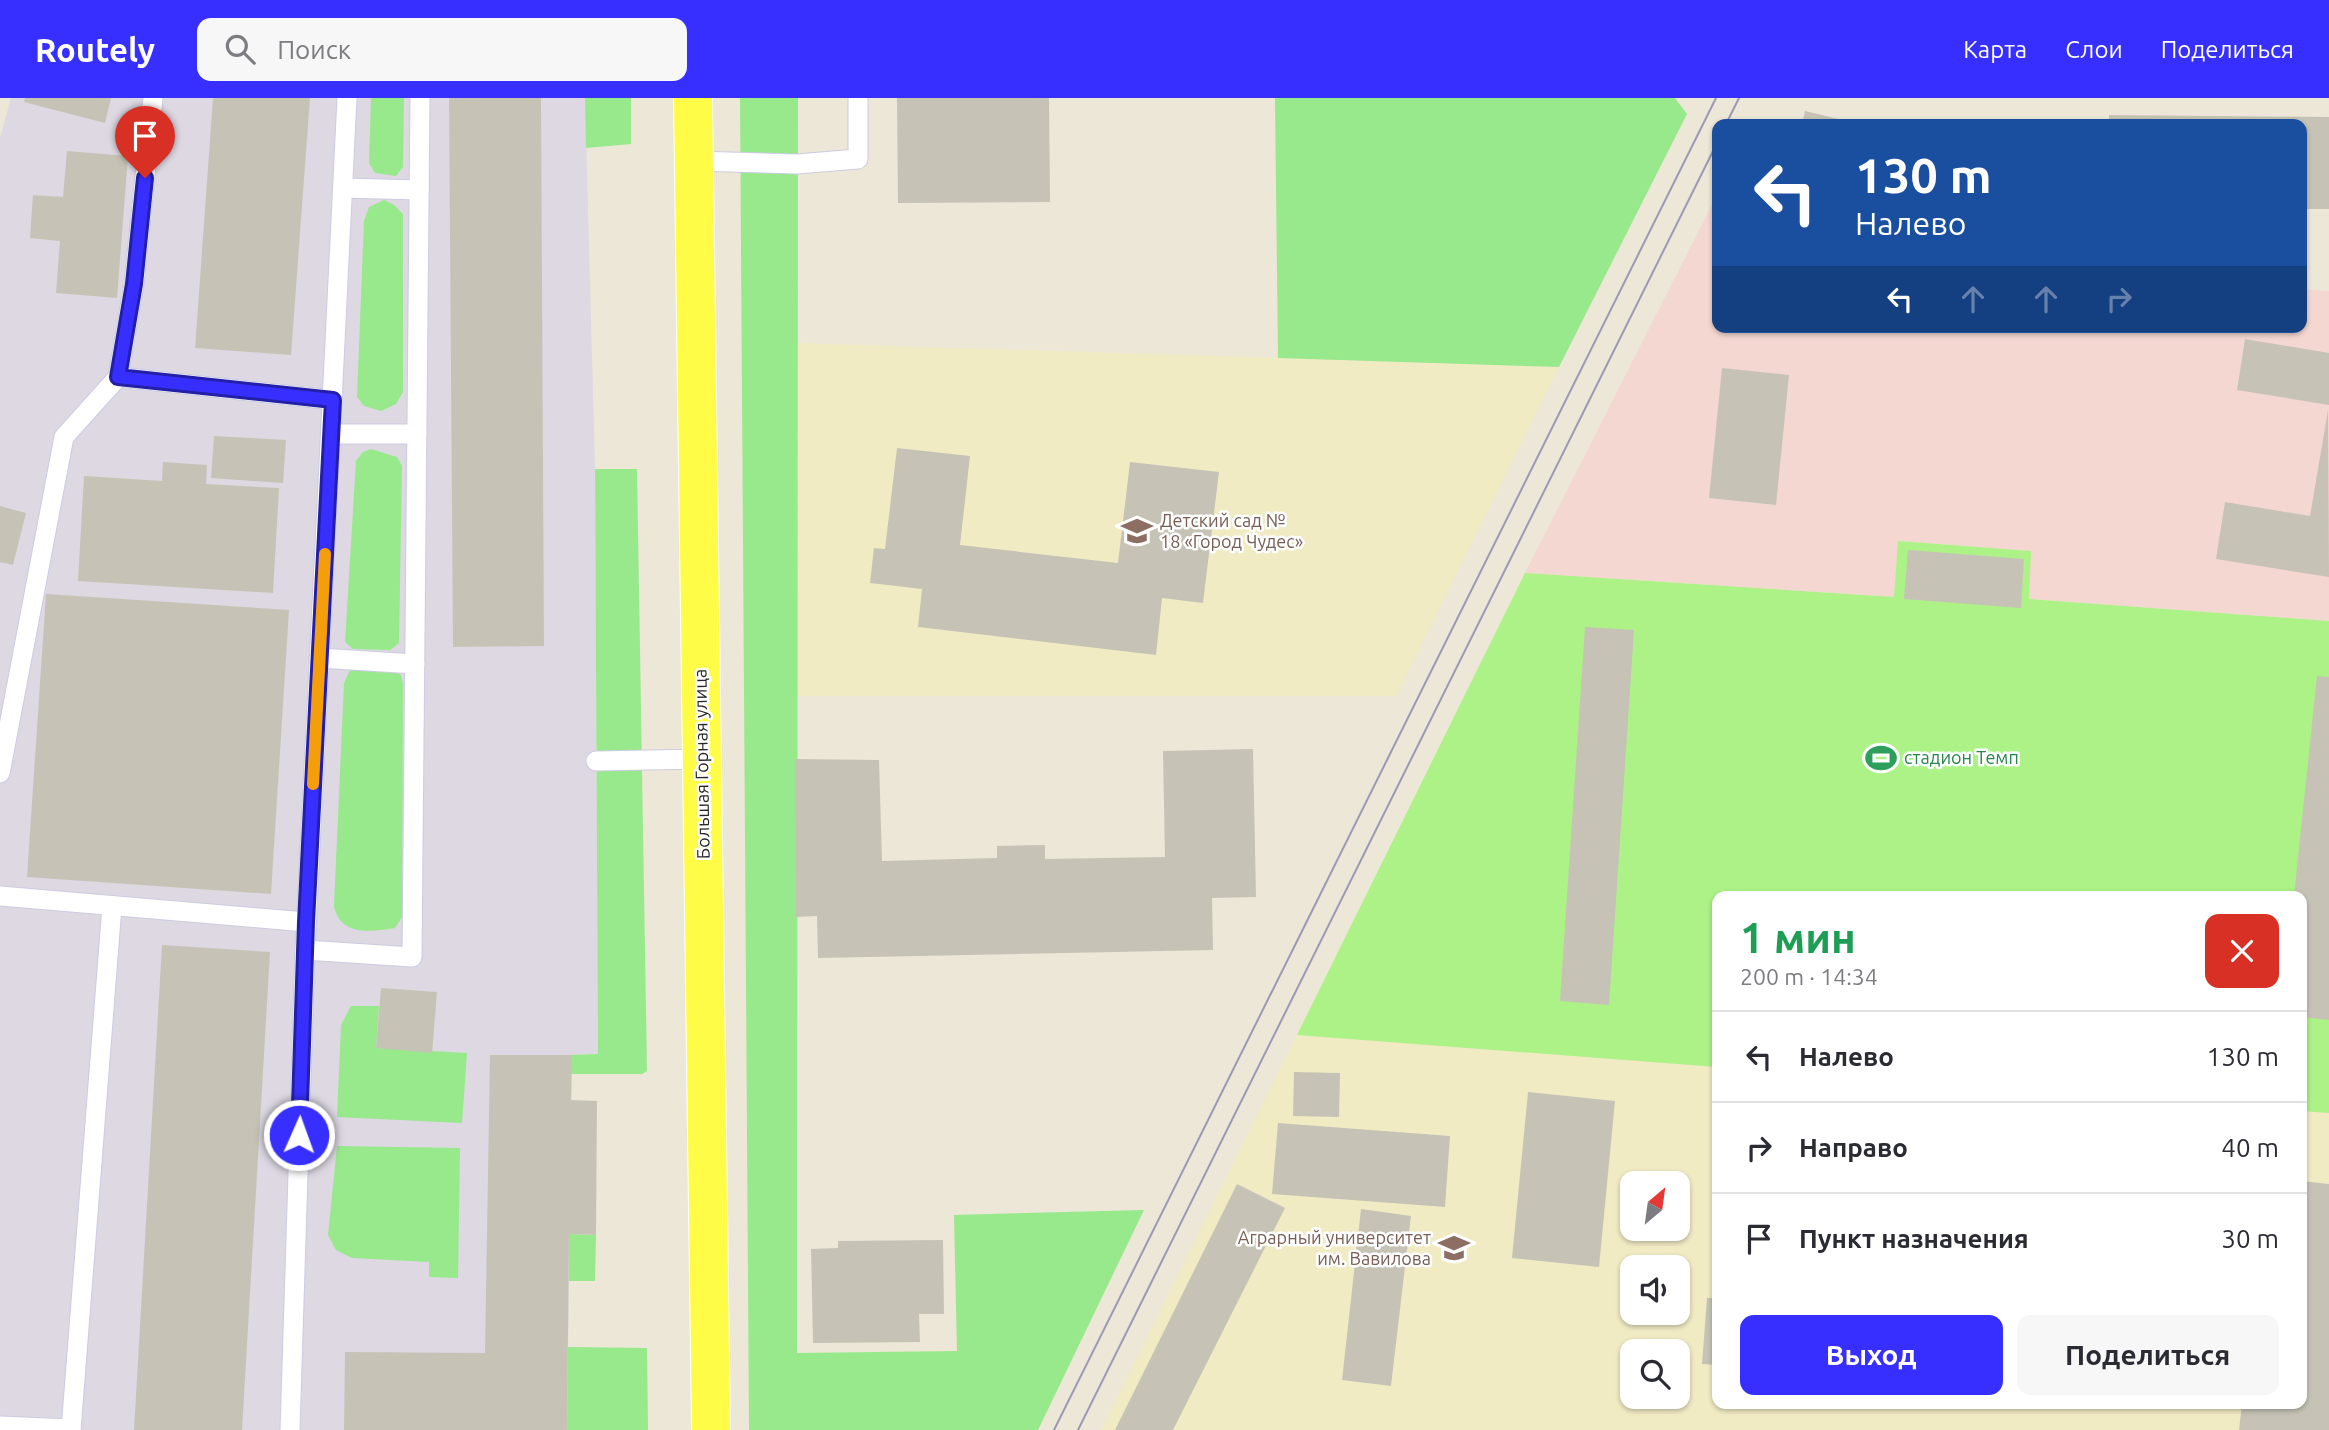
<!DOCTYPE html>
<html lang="ru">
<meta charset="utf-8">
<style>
body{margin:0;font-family:Ubuntu,sans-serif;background:#f7f7f7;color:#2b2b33;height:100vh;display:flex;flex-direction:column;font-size:26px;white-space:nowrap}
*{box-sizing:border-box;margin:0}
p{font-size:23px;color:#7c7c81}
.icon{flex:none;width:38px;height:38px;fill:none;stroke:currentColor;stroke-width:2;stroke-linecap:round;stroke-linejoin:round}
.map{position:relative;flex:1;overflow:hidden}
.sheet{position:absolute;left:1712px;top:793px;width:595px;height:518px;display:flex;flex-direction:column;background:#fff;border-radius:14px;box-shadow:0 2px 5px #0004}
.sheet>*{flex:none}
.banner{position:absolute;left:1712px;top:21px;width:595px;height:214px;border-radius:14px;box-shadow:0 2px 5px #0004;background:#1a4fa0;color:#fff;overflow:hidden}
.needle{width:46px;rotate:29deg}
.controls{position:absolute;left:1620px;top:1073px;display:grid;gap:14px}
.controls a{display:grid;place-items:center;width:70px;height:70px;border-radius:14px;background:#fff;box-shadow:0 2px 5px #0004;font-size:35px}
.pin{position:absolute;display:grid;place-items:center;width:60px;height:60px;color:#fff;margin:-72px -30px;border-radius:50% 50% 50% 0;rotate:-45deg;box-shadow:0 0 7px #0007}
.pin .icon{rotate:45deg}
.me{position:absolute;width:77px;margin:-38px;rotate:2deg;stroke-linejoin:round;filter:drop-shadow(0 0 5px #0008)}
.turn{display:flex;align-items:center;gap:24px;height:147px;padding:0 28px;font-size:32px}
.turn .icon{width:91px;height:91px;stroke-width:2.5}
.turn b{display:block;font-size:49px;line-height:60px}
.lanes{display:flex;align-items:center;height:66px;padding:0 28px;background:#0003;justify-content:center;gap:35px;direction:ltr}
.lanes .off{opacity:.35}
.round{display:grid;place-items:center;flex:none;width:74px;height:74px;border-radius:14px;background:#f7f7f7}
.summary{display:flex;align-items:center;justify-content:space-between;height:119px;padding:0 28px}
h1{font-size:42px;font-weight:600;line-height:52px;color:#1e9e55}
.cta{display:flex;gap:14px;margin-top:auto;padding:14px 28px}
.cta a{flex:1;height:80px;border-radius:14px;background:#362fff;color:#fff;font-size:28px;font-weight:600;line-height:80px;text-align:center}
.cta a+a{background:#f7f7f7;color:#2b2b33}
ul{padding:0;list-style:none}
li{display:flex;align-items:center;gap:21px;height:91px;padding:0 28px;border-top:2px solid #e1e1e2}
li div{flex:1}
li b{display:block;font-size:26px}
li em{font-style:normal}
header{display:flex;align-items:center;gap:42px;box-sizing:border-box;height:98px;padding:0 35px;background:#362fff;color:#fff}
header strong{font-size:33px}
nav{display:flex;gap:38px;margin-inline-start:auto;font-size:24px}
.search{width:490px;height:63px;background:#f7f7f7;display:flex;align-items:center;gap:18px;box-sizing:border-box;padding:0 24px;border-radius:14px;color:#7c7c81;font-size:26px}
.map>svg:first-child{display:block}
.industrial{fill:#ddd8e2}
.education{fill:#f0ebc3;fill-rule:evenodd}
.medical{fill:#f4d7d1}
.green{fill:#97e98b}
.pitch{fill:#acf286}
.building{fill:#c6c3b6}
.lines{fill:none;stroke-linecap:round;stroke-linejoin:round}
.lane-casing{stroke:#cccbe2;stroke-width:21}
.primary-casing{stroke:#fff;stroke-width:40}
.lane{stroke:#fff;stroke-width:19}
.primary{stroke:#fffc48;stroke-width:38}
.tram{stroke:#9b99b4;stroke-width:2}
.route-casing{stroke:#231fa6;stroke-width:18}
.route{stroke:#362fff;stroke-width:12}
.slow{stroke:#f59e0b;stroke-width:12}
.labels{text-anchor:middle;stroke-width:5;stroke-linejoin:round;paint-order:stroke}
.education-label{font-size:18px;fill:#785e54;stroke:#fff;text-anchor:start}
.leisure-label{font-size:18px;fill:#27864d;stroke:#fff;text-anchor:start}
.street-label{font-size:18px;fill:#272727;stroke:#fff}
</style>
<header>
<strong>Routely</strong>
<div class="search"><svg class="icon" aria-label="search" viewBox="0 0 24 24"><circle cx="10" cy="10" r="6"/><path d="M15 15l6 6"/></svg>Поиск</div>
<nav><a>Карта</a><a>Слои</a><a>Поделиться</a></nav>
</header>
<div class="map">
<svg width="2329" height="1332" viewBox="0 0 2329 1332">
<rect width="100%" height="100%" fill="#ece7d6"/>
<polygon class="industrial" points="11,0 585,0 595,371 598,956 572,957 567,1332 0,1332 0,40"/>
<g class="education">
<polygon points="797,245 1278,260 1559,269 1396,598 795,598"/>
<path d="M 1297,937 L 1717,969 L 1717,1306 L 2301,1306 L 2301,1013 L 2329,1015 L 2329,1332 L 1101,1332 ZM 1633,1085 L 1678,1085 L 1678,1130 L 1633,1130 ZM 1633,1169 L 1678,1169 L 1678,1214 L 1633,1214 ZM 1633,1253 L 1678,1253 L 1678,1298 L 1633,1298 Z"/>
</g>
<polygon class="medical" points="1717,97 1717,229 2301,229 2301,191 2329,193 2329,523 2028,501 2031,453 1899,443 1895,499 1525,475"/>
<g class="green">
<polygon points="371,0 404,0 403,69 396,78 375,75 369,65"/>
<polygon points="585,0 631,0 631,46 586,50"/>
<polygon points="740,0 798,0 797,1255 957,1253 954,1117 1144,1112 1038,1332 749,1332"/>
<polygon points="1275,0 1675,0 1687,16 1559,269 1278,260"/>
<polygon points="384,102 394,107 403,116 403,294 396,306 381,313 364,308 357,299 364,123 369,109"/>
<polygon points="371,351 397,359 402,368 399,545 390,552 353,551 345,544 356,363 363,354"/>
<polygon points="595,371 637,371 647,973 642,976 571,976 572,957 598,956"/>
<path d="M 351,570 L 391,571 L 401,577 L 403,586 L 402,819 L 395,830 C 370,834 340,838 334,808 L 344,585 Z"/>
<polygon points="351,908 379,908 376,950 467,955 462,1025 337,1019 341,927"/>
<polygon points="337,1048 460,1050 458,1180 429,1179 429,1164 352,1160 336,1152 328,1137"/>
<polygon points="569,1136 596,1137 595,1183 569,1183"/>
<polygon points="568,1249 647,1250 648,1332 567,1332"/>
</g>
<polygon class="pitch" points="1898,443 2031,453 2029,501 2329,523 2329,1015 2301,1013 2301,798 1717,798 1717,969 1297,937 1525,475 1894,499"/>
<g class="building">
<polygon points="25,0 111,0 105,25 24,4"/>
<polygon points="213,0 310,0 291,257 195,250"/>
<polygon points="449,0 541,0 544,548 453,549"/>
<polygon points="897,0 1049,0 1050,104 898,105"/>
<polygon points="1805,13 1855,25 1855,26 1802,26"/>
<polygon points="2109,17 2329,19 2329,111 2301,111 2301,26 2109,26"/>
<polygon points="67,53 128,58 117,200 56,195 60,143 30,140 33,97 63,99"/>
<polygon points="2245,241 2329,255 2329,307 2237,292"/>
<polygon points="1722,270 1789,277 1776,407 1709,400"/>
<polygon points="2328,312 2329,479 2216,461 2225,404 2310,418"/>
<polygon points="214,338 286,342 283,385 211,380"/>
<polygon points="897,350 970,358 960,447 1118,465 1130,364 1219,374 1203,505 1162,500 1156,557 918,529 922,491 870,485 874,450 885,451"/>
<polygon points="163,364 207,367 206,386 279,390 273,495 78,483 84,378 162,383"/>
<polygon points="0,408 26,415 13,467 0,464"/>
<polygon points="1908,452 2024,461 2021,510 1904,501"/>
<polygon points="46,496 289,512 271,796 27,779"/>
<polygon points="1585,529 1634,532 1609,907 1560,903"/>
<polygon points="2317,578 2329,579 2329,922 2301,919 2301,798 2294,798"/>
<polygon points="1253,651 1256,799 1212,800 1213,852 818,860 817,818 796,819 795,661 879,662 882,763 997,760 997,748 1045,747 1045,761 1165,759 1163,653"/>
<polygon points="162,847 270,854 242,1332 134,1332"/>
<polygon points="381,890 437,894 432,955 376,950"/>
<polygon points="490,957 572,957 571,1002 597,1003 596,1137 569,1136 567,1332 344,1332 345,1254 485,1255"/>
<polygon points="1294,974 1340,975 1339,1019 1293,1018"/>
<polygon points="1528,994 1615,1003 1599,1169 1512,1160"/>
<polygon points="1278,1025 1450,1038 1445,1109 1272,1096"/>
<polygon points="2301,1083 2329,1086 2329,1332 2239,1332 2242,1306 2301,1306"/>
<polygon points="1237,1086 1285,1110 1173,1332 1115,1332"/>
<polygon points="1361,1111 1411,1118 1391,1288 1342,1282"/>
<polygon points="943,1142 944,1216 919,1216 920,1244 813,1245 811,1151 838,1150 838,1143"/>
<polygon points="1707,1200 1717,1200 1717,1267 1702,1266"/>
</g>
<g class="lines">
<defs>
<g id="lane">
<polyline points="694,63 797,66 858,61 858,0"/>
<polyline points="343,90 419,92"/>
<polyline points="118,279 134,186 153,0"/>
<polyline points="331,336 417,336"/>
<polyline points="319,560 415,566"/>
<polyline points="596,663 701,661"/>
<polyline points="0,675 64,339 118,279 333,302"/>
<polyline points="0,798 306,824"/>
<polyline points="305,852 412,859 420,0"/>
<polyline points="0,1328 71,1331"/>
<polyline points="71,1332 112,808"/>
<polyline points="290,1332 305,852 347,0"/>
</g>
<polyline id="primary" points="693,0 711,1332"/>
</defs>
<use href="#lane" class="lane-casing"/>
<use href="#primary" class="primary-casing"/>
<use href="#lane" class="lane"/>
<use href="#primary" class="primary"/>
<g class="tram">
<polyline points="1726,26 1739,0"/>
<polyline points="1054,1332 1716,0"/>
<polyline points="1078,1332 1717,45"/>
</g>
</g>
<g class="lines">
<defs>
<polyline id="route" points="145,80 134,186 118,279 333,302 306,824 299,1037"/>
</defs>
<use href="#route" class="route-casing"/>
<use href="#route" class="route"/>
<polyline class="slow" points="313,686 325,456"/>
</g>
<defs>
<symbol id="school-bare" viewBox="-9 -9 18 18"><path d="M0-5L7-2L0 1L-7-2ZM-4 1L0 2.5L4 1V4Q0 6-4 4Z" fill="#8d6e63" stroke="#fff" stroke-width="2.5" paint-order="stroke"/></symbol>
<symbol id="stadium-bare" viewBox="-9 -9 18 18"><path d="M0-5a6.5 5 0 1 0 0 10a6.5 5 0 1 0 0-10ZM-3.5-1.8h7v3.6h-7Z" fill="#2e9e5b" stroke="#fff" stroke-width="2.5" paint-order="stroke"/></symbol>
<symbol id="university-bare" viewBox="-9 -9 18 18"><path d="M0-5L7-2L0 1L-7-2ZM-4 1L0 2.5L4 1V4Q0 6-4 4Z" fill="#8d6e63" stroke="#fff" stroke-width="2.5" paint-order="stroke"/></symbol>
</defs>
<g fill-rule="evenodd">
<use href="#school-bare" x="1115" y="411" width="44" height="44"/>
<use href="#stadium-bare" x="1859" y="638" width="44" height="44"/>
<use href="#university-bare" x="1432" y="1128" width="44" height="44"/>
</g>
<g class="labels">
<g class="education-label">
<text x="1160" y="429">Детский сад №<tspan x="1160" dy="21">18 «Город Чудес»</tspan></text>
<text x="1431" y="1146" text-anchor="end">Аграрный университет<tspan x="1431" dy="21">им. Вавилова</tspan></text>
</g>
<g class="leisure-label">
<text x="1904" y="666">стадион Темп</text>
</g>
<g class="street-label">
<text transform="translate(702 666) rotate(-91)" y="6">Большая Горная улица</text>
</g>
</g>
</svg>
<div class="controls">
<a><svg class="needle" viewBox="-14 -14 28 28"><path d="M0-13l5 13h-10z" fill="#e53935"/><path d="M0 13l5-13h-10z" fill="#7c7c81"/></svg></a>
<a><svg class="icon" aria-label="sound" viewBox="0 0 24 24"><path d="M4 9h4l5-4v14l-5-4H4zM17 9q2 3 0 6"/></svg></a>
<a><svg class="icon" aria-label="search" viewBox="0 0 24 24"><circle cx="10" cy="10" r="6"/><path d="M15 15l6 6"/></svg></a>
</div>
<div class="pin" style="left:145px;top:80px;background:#d93025"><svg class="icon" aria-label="arrive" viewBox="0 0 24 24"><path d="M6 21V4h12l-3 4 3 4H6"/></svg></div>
<svg class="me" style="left:299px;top:1037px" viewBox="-20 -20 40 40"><circle r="17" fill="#362fff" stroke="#fff" stroke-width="3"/><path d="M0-11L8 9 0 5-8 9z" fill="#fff"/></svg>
<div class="banner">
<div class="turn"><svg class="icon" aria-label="left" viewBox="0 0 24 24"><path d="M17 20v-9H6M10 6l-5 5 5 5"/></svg><div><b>130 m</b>Налево</div></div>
<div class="lanes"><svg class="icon" aria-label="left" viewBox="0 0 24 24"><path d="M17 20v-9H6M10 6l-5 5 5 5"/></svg><svg class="icon off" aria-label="ahead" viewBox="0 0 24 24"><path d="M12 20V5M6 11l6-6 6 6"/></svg><svg class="icon off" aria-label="ahead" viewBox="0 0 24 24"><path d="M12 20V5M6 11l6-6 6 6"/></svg><svg class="icon off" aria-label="right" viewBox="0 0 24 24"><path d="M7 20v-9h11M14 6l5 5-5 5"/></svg></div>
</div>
<section class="sheet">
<div class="summary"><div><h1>1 мин</h1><p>200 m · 14:34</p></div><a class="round" style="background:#d93025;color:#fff"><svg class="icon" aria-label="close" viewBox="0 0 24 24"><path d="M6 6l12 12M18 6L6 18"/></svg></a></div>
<ul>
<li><svg class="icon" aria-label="left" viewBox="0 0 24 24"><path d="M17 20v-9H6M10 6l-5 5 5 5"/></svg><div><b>Налево</b></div><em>130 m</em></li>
<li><svg class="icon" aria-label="right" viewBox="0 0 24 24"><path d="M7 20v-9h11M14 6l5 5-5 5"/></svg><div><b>Направо</b></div><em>40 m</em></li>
<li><svg class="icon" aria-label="arrive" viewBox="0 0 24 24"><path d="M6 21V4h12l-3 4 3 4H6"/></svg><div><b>Пункт назначения</b></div><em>30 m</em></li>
</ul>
<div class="cta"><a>Выход</a><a>Поделиться</a></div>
</section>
</div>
